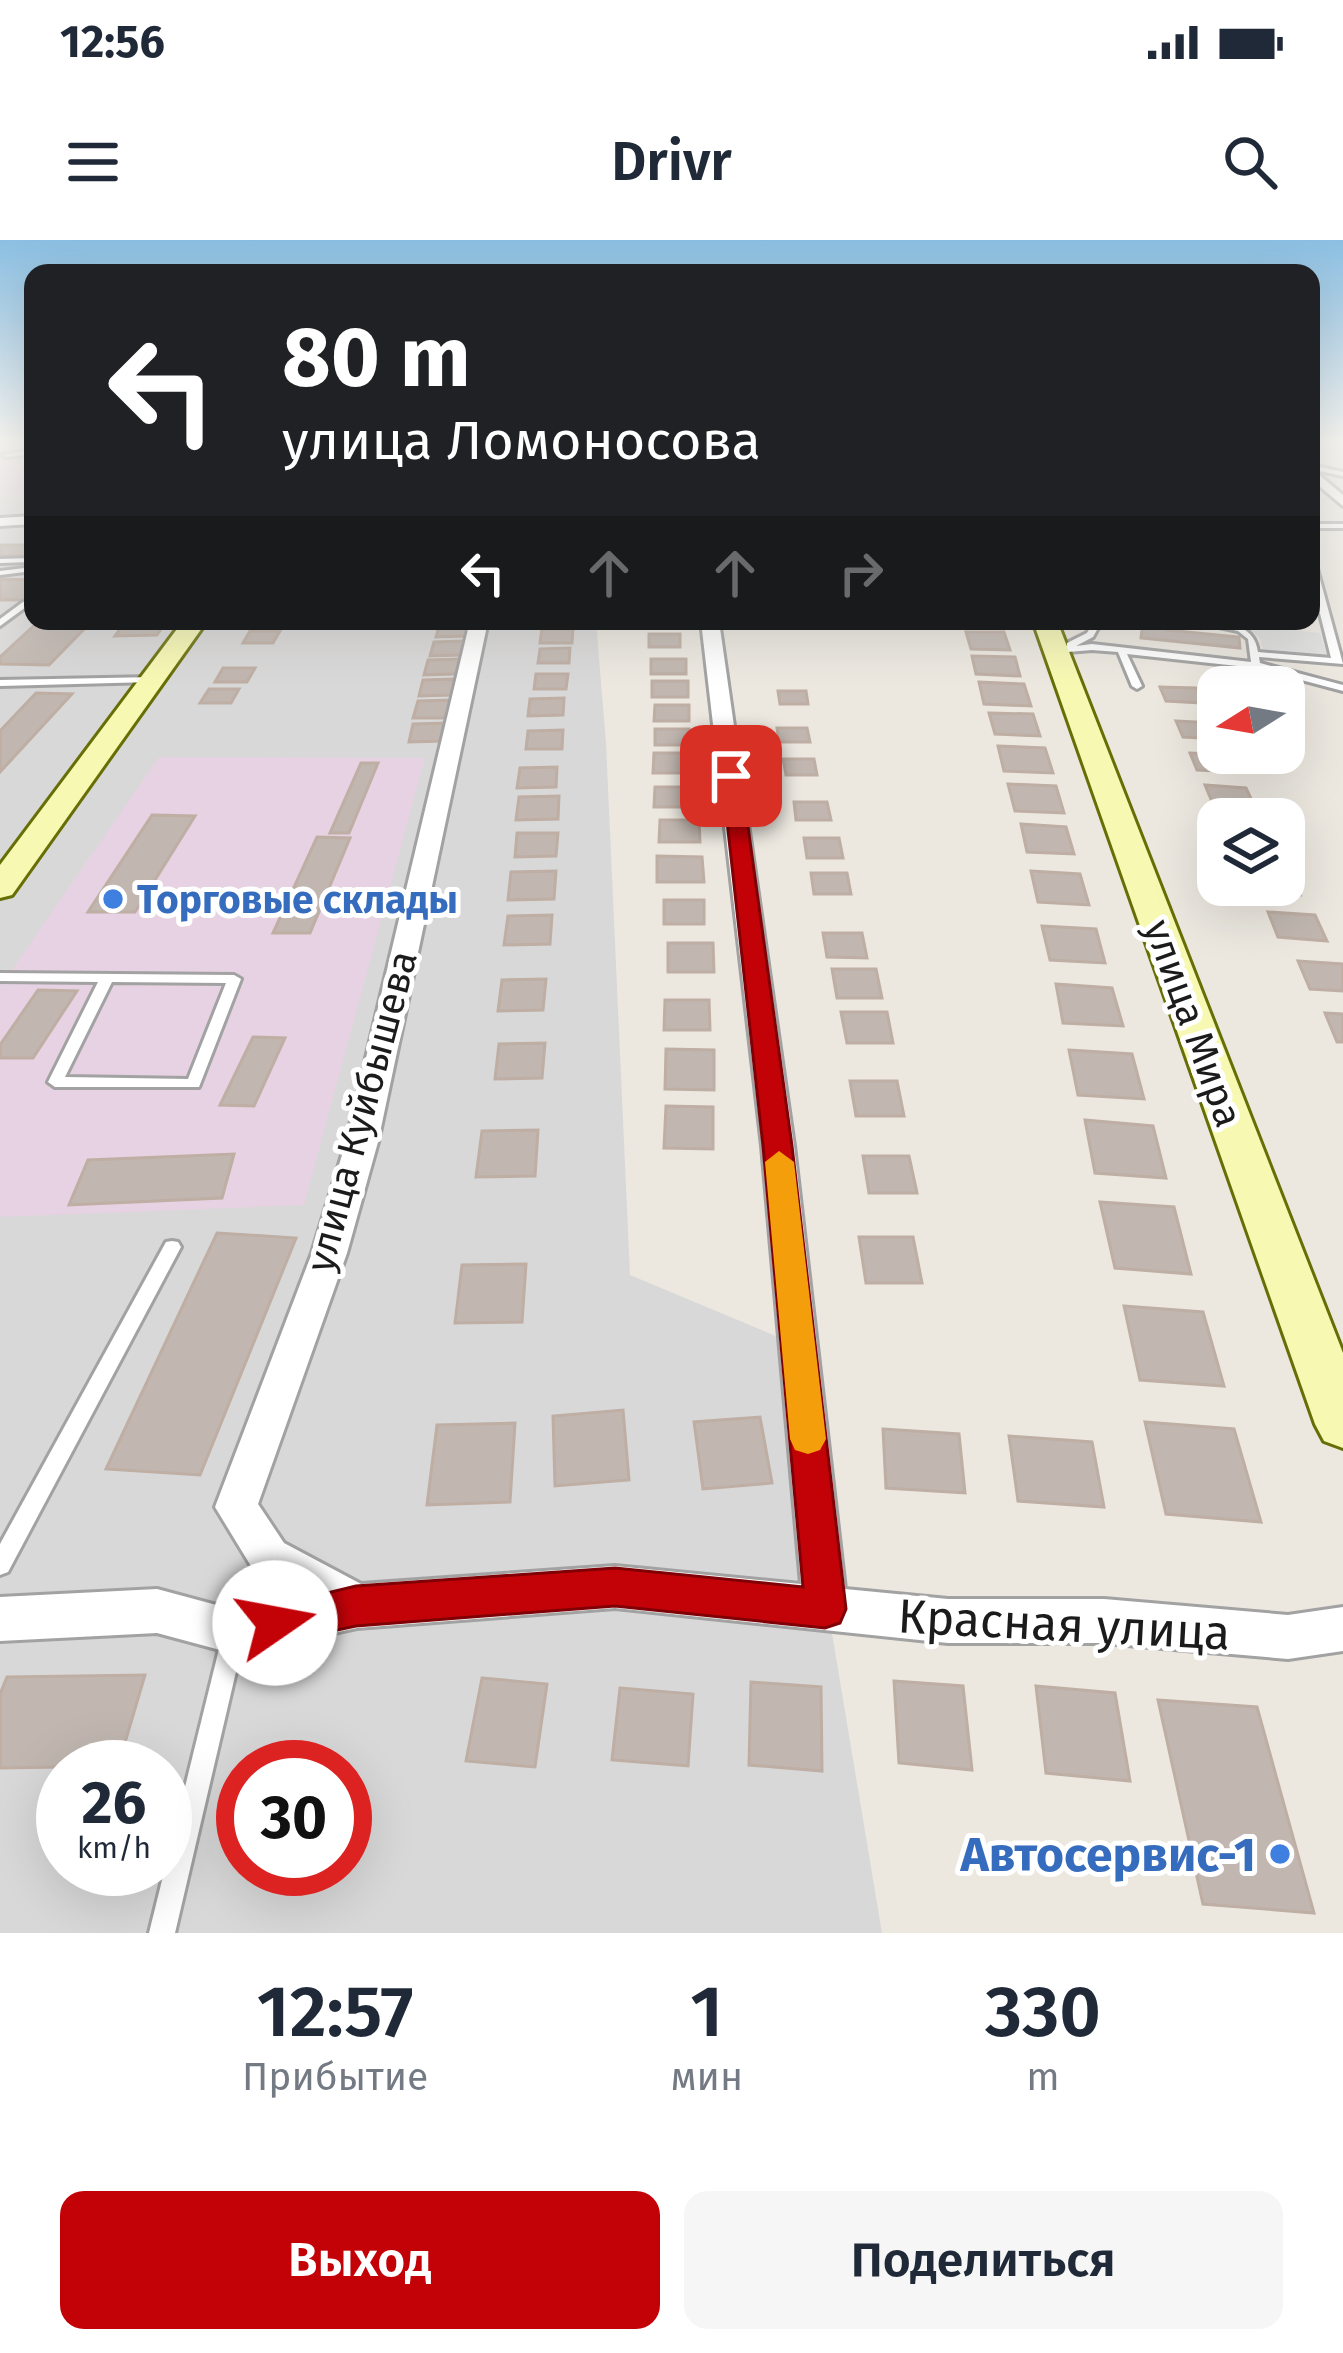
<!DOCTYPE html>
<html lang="ru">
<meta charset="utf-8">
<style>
body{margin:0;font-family:"Fira Sans",sans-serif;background:#f6f6f7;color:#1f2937;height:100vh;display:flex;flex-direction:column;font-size:45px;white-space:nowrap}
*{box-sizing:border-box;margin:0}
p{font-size:39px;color:#747a83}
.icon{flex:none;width:66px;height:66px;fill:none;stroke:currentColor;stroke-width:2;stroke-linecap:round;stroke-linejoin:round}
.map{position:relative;height:1693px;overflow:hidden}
.details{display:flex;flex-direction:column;background:#fff;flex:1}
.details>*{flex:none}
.hud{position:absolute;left:24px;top:24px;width:1296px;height:366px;border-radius:24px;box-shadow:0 12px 48px #0002;background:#202124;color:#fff;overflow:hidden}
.needle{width:78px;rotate:259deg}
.fabs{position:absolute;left:1197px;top:426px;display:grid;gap:24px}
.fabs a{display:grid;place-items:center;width:108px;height:108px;border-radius:24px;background:#fff;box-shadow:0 12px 48px #0002;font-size:60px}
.speed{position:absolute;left:36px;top:1500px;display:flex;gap:24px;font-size:60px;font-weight:700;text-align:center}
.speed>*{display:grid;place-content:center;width:156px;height:156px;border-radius:50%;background:#fff;box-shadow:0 12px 48px #0002;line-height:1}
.speed small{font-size:30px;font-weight:400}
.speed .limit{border:18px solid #d22;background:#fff;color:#111}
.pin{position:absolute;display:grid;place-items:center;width:102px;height:102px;color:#fff;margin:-51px;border-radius:24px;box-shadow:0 6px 18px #0006}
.me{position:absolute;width:132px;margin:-66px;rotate:78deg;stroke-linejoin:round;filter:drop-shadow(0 0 9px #0008)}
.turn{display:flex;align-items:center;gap:42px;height:252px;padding:0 60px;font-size:54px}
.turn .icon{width:156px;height:156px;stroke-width:2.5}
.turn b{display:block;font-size:84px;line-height:102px}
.lanes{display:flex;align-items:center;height:114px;padding:0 60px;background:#0003;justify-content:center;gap:60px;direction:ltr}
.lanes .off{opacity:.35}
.eta{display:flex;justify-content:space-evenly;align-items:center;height:204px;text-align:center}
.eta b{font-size:72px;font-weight:600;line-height:84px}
.action{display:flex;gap:24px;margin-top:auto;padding:24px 60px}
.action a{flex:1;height:138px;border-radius:24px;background:#c30208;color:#fff;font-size:48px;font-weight:600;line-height:138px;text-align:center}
.action a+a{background:#f6f6f7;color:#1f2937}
.status{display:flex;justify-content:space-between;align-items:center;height:84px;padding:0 60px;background:#fff;direction:ltr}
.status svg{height:33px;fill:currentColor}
header{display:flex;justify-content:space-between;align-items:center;height:156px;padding:0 60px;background:#fff;font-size:54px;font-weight:600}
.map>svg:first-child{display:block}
.residential{fill:#d9d8d8;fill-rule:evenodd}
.industrial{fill:#e6d2e2}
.parking{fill:#dfdfdf}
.building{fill:#c1b7b0;stroke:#beaea3;stroke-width:3}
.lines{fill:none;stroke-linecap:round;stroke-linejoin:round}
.lane-casing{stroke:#a2a2a2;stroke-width:6}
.street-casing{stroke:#a2a2a2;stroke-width:6}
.secondary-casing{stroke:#666e06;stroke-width:6}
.lane{fill:#fff;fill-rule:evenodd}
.street{fill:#fff;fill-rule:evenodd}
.secondary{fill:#f7f8b2;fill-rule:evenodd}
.route{fill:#c30208;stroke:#7f0105;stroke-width:3}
.slow{fill:#f59e0b}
.shop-dot{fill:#3f7fe0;stroke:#fff;stroke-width:4.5}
.labels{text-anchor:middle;stroke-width:10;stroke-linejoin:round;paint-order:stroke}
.shop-label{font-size:39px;font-weight:bold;fill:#366cbe;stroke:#fff;text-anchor:start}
.street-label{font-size:39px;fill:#1b1b1b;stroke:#fff}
.near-street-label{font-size:48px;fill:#1b1b1b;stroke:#fff}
.near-shop-label{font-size:48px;font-weight:bold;fill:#366cbe;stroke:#fff;text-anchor:end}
</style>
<div class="status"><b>12:56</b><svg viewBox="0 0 49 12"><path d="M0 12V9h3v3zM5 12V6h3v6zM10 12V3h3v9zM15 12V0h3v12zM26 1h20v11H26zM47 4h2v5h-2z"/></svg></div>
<header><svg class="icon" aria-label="menu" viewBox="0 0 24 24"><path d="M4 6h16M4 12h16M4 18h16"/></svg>Drivr<svg class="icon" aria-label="search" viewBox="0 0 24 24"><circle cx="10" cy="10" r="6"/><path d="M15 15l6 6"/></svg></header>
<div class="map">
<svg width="1343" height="1693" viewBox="0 0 1343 1693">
<rect width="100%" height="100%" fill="#ece8e0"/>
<path class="residential" d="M 0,201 L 33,201 L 33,381 L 596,381 L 606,503 L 630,1035 L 783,1099 L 882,1693 L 0,1693 ZM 63,1527 L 165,1527 L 165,1629 L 63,1629 ZM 243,1527 L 345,1527 L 345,1629 L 243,1629 Z"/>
<g class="industrial">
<polygon points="0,201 33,201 33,253 0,257"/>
<polygon points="159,517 425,518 304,965 0,977 0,747"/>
</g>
<polygon class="parking" points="1240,384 1320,393 1328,419 1264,412 1259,397"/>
<g class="building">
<rect x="0" y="305" width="33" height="11"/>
<polygon points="0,339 33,340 33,351 23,360 0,360"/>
<polygon points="39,381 92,381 49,425 0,424 0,417"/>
<polygon points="126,381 166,381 157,395 115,396"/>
<polygon points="1143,381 1168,381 1167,390 1239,397 1240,408 1141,398"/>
<polygon points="440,383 470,383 467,396 436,397"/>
<polygon points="542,389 573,389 572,403 540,403"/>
<polygon points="250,391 280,391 273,403 243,403"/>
<polygon points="966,392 1004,392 1010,410 971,409"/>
<rect x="649" y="394" width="31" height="13"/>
<polygon points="464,401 462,415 430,416 434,402"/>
<polygon points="570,408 569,423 538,423 540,409"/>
<polygon points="972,416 1015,417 1020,436 976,434"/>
<polygon points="459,419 456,434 424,435 428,420"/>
<rect x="651" y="419" width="35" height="15"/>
<polygon points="223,428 255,428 247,442 215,442"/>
<polygon points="536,434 568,434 566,449 534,449"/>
<polygon points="455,439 452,455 419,456 423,440"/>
<rect x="652" y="441" width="36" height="16"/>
<polygon points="979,442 1024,444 1031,466 984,464"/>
<polygon points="1160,447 1196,448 1204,463 1166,461"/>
<polygon points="209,449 239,449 231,463 200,463"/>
<polygon points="778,451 806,451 808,464 780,464"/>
<polygon points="36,453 72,454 0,532 0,491"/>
<polygon points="564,458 563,475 528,476 530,459"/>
<polygon points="452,460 449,478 413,478 418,461"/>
<polygon points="655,465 689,465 689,481 654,481"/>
<polygon points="989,473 1033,474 1040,496 995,494"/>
<polygon points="1176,481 1214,483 1218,499 1183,497"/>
<polygon points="448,483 444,501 409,502 413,484"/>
<polygon points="777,488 807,488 810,502 779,502"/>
<polygon points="655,489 689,489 690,505 655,505"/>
<polygon points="563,490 562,509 526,509 528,491"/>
<polygon points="998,506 1045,508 1053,533 1004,531"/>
<polygon points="654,513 693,513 693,533 653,533"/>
<polygon points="1190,513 1229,515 1237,532 1197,530"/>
<polygon points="783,519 814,519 817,535 786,535"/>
<polygon points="361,523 378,523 349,593 330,593"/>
<polygon points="557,527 556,547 517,548 520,528"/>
<polygon points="1008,544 1056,546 1064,573 1015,571"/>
<polygon points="1205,545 1246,548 1255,567 1213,564"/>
<polygon points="655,547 694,547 694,567 654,567"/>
<polygon points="559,556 558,579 516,580 519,557"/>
<polygon points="794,562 827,562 831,580 796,580"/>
<polygon points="152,575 195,576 135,672 88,672"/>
<polygon points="660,580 699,580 700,602 659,602"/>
<polygon points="1021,584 1066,587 1074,614 1027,612"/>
<polygon points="517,593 558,593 556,616 515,617"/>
<polygon points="317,597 350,598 310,693 273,693"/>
<polygon points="804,598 839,598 843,618 807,618"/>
<polygon points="657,616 702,617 704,642 657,642"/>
<polygon points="556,631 554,659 508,660 511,632"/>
<polygon points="1031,631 1080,634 1089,665 1038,662"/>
<polygon points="811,633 847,633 851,654 814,654"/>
<polygon points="1284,633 1289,633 1300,655 1255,653 1252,645 1284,645"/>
<rect x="664" y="660" width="40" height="24"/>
<polygon points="1268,672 1315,675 1327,701 1278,697"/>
<polygon points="552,675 550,704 504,705 508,676"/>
<polygon points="1042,686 1096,689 1105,723 1050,720"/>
<polygon points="823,693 862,693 867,718 827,717"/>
<polygon points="668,703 713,703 714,732 668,732"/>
<polygon points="1298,721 1343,724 1343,751 1310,749"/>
<polygon points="832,729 876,729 882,758 837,758"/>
<polygon points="546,739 543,770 498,771 502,740"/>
<polygon points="1056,744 1112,748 1123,786 1063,783"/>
<polygon points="38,750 77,751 33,818 0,818 0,805"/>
<polygon points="665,760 709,760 710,790 664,790"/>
<polygon points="841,772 887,772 893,803 847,803"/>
<polygon points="1325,773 1343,774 1343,802 1337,802"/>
<polygon points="253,797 285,798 254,866 220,865"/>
<polygon points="545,803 542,838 495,839 499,804"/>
<polygon points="666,809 714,810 714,850 665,849"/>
<polygon points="1069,810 1132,814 1144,859 1078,855"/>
<polygon points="850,841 897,841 904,876 856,876"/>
<polygon points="666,866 713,867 713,909 664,908"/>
<polygon points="1085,880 1153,886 1166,938 1095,933"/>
<polygon points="538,890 535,936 476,937 482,891"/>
<polygon points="234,914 222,958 69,965 88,920"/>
<polygon points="863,916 909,916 917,953 869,953"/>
<polygon points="1100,962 1174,967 1191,1034 1115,1028"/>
<polygon points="217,993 296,998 200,1235 106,1229"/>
<polygon points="859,997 913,997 922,1043 866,1043"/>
<polygon points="526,1024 522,1082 455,1083 462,1025"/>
<polygon points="1124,1066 1203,1072 1224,1146 1140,1140"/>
<polygon points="623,1170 629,1240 555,1246 553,1176"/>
<polygon points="760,1177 772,1243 703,1249 694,1182"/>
<polygon points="1145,1182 1234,1189 1261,1282 1166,1274"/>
<polygon points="515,1183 510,1262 427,1265 437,1185"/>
<polygon points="883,1189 959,1194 965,1253 886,1248"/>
<polygon points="1009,1196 1092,1202 1104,1267 1018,1261"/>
<polygon points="145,1435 118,1526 0,1528 0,1454 7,1437"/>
<polygon points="482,1438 547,1444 535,1527 466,1521"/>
<polygon points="894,1441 963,1446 972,1530 899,1523"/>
<polygon points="751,1442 821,1447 822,1531 749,1525"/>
<polygon points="1036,1446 1115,1453 1130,1541 1046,1533"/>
<polygon points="620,1448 693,1454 688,1526 612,1520"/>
<polygon points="1158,1460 1257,1467 1314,1673 1203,1664"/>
</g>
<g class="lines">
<defs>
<g id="lane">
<polygon points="33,210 33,214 6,217 3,215"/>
<polygon points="1311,225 1343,232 1343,236 1311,229"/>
<rect x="1311" y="284" width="32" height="4"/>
<polygon points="33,318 30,322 0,323 0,319"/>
<path d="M 1311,319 L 1315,321 L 1343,424 L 1259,417 L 1260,423 L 1343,445 L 1343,451 L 1256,428 L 1127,414 L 1142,446 L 1137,449 L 1132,446 L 1118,412 L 1092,410 L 1055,413 L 1051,410 L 1067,406 L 1067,403 L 1087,393 L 1094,381 L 1102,381 L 1093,397 L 1076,406 L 1092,404 L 1251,422 L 1248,399 L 1238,391 L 1191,381 C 1218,381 1254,380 1258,412 L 1331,418 L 1311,337 Z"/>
<polygon points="33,327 33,331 0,335 0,331"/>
<polygon points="23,362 30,364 0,386 0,379"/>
<polygon points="155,437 155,441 152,442 0,446 0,440"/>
<path d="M 0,733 L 234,735 L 241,739 L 199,847 L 55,847 L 48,842 L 98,742 L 0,741 ZM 112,742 L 226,743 L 188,839 L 65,837 Z"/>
<polygon points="172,1001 178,1002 181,1007 8,1332 0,1335 0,1304 166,1002"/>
<polygon points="234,1382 242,1385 245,1393 175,1693 149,1693 223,1393 226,1385"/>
</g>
<g id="street">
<polygon points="1311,228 1343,255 1343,266 1311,239"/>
<polygon points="33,276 33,284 0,286 0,278"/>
<polygon points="470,381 488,381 378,902 347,1013 258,1264 284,1303 361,1344 615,1326 801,1344 762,906 701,381 719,381 794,906 845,1349 948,1359 1104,1359 1288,1375 1343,1367 1343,1411 1288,1419 1104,1403 948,1403 615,1368 357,1388 235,1414 157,1393 0,1401 0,1357 157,1349 235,1370 298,1357 254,1331 215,1267 312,1013 346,902"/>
</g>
<g id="secondary">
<polygon points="183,381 207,381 12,655 0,658 0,625"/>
<polygon points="1033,381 1057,381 1343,1113 1343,1208 1324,1201 1315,1184"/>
</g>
</defs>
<use href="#lane" class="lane-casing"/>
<use href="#street" class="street-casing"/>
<use href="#secondary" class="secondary-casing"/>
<use href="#lane" class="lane"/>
<use href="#street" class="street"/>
<use href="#secondary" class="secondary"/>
</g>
<linearGradient id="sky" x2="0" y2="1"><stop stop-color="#8bbfe2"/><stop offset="0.46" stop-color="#f6f5f1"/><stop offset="1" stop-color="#f6f5f1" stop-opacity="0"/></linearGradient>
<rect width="1343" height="438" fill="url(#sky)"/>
<polygon class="route" points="731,531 741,536 792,906 846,1369 840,1383 825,1388 615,1366 356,1386 275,1403 261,1397 255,1383 261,1369 356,1346 615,1328 803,1347 763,906 722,536"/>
<polygon class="slow" points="779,911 794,922 826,1199 820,1210 808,1214 795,1210 790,1199 765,922"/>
<g class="shop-dot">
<circle cx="113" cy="659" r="12"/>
<circle cx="1280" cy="1614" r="12"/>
</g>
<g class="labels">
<g class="shop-label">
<text x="137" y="673">Торговые склады</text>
</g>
<g class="street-label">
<text transform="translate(1194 783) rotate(70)" y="14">улица Мира</text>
<text transform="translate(361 871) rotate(-75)" y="14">улица Куйбышева</text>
</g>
<g class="near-street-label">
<text transform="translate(1064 1384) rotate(3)" y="17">Красная улица</text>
</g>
<g class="near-shop-label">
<text x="1256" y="1631">Автосервис-1</text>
</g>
</g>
</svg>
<div class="fabs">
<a><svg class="needle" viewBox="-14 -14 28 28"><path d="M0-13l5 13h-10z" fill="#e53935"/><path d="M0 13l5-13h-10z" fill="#747a83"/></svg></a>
<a><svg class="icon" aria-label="layers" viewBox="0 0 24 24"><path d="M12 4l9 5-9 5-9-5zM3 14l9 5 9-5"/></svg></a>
</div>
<div class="speed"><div>26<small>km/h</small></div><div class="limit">30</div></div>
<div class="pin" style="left:731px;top:536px;background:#d93025"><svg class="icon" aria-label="arrive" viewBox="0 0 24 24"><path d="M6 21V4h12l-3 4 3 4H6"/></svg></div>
<svg class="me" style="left:275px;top:1383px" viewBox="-20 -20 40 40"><circle r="19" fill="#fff"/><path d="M0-13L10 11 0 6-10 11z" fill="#c30208"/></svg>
<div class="hud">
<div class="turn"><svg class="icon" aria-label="left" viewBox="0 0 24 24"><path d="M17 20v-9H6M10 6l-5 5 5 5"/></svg><div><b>80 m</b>улица Ломоносова</div></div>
<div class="lanes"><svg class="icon" aria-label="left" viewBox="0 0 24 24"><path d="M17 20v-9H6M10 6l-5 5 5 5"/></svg><svg class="icon off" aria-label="ahead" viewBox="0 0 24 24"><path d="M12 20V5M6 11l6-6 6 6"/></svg><svg class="icon off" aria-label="ahead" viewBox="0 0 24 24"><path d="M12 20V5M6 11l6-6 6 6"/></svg><svg class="icon off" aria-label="right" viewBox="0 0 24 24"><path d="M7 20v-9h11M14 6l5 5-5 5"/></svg></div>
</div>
</div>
<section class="details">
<div class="eta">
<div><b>12:57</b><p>Прибытие</p></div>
<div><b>1</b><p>мин</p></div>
<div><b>330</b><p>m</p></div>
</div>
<div class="action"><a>Выход</a><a>Поделиться</a></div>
</section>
